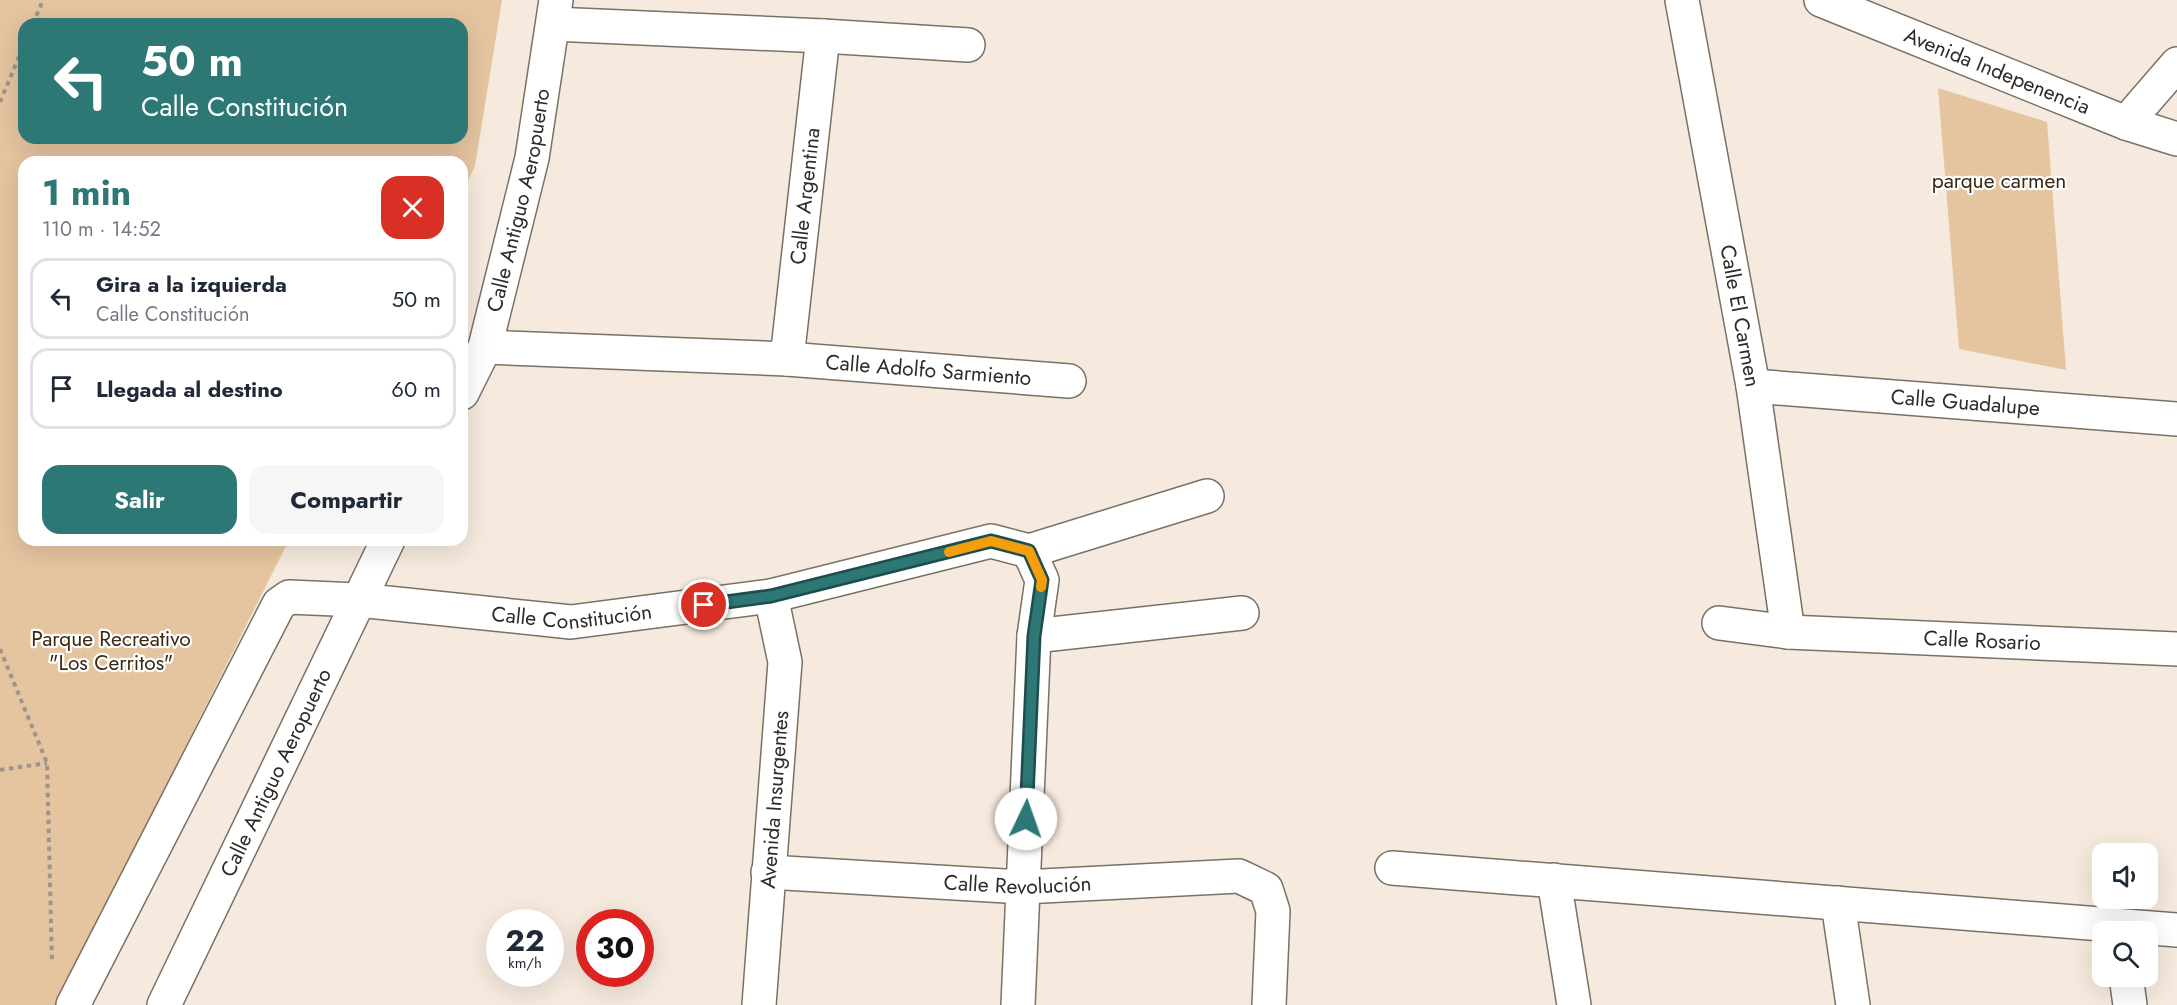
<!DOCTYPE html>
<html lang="es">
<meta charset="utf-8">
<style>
body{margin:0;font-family:Jost,sans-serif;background:#f6f6f7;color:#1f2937;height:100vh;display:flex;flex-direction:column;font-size:22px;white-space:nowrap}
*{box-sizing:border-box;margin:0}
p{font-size:20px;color:#747a83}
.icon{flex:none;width:33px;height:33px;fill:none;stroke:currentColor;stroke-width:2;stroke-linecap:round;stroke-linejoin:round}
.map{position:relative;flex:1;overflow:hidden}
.panel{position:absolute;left:18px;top:156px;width:450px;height:390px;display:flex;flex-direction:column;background:#fff;border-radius:18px;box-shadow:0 6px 24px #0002}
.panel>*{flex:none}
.top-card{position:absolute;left:18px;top:18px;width:450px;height:126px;border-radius:18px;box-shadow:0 6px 24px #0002;background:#2d7775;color:#fff;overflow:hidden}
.controls{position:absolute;left:2092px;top:843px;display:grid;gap:12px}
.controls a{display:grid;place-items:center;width:66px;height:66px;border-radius:12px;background:#fff;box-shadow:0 6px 24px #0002;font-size:30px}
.speed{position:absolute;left:486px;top:909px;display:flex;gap:12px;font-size:30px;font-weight:700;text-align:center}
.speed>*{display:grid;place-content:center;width:78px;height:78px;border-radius:50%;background:#fff;box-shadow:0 6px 24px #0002;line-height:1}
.speed small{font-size:15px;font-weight:400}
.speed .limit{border:9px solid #d22;background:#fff;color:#111}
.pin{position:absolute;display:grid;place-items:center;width:51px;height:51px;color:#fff;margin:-26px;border:3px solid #fff;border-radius:50%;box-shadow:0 2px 6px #0007}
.me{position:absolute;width:66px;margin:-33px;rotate:3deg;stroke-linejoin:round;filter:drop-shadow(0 0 4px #0008)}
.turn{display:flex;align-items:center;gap:21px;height:126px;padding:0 24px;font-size:27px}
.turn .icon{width:78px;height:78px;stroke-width:2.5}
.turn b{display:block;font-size:42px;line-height:51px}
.round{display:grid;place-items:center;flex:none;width:63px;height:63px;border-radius:18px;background:#f6f6f7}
.overview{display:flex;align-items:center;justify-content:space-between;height:102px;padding:0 24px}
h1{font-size:36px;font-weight:700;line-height:45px;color:#2d7775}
.cta{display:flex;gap:12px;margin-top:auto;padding:12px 24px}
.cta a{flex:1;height:69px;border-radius:18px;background:#2d7775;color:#fff;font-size:24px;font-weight:700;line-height:69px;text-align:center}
.cta a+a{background:#f6f6f7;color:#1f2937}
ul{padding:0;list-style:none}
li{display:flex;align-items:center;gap:18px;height:81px;margin:0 12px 9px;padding:0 12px;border:3px solid #e0e1e3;border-radius:18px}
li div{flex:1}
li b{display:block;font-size:22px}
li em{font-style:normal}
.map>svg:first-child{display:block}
.green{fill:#e5c4a0;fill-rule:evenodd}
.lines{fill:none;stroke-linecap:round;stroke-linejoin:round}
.minor-casing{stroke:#7b7065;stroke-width:36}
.path{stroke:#9d958c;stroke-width:4;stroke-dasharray:4.5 4.5;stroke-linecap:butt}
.minor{stroke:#fff;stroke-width:33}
.route-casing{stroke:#1d4d4c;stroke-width:15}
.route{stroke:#2d7775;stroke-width:10}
.slow{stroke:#f59e0b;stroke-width:10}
.labels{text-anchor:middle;stroke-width:4.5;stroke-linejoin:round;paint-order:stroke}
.street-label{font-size:21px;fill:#2f2b26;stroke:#fff}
.park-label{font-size:21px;fill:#3b2811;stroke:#fff}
</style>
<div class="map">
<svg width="2177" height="1005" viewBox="0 0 2177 1005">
<rect width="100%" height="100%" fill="#f6eade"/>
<g class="green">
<path d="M 0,0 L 502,0 L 475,166 L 462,193 L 462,162 L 24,162 L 24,540 L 289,540 L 56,1005 L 0,1005 ZM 24,24 L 462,24 L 462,138 L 24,138 Z"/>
<polygon points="1938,88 2047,122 2066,370 1959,349"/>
</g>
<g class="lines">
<defs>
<g id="minor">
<path id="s1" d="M 1682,0 L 1753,386 L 1788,632"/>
<path id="s2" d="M 1821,0 L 2126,123 L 2177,139"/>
<polyline points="553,24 823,36 968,45"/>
<polyline points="2126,123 2177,64"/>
<path id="s3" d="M 485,347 L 787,359 L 1069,381"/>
<path id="s4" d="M 787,359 L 823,36"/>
<path id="s5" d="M 1753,386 L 2177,419"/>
<path id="s6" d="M 462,393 L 485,347 L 532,158 L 556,0"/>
<polyline points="1029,551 1207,496"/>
<path id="s7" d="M 1719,623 L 1788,632 L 2177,649"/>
<polyline points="1034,636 1242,613"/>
<polyline points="1392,868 2177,930"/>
<path id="s8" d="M 768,872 L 1023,887 L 1239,876 L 1266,889 L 1273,911 L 1269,1005"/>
<polyline points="1554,880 1574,1005"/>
<polyline points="1838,903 1853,1005"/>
<polyline points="2126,976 2130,1005"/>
<path id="s9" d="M 73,1005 L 279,604 L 289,597 L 358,600 L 571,622 L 771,596 L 991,541 L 1029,551"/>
<path id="s10" d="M 164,1005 L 388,540"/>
<path id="s11" d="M 759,1005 L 785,662 L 771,596"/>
<polyline points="1018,1005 1034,636 1042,580 1029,551"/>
</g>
</defs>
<use href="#minor" class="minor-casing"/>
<g class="path">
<polyline points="33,24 43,0"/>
<polyline points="0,102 24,45"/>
<polyline points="0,649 47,763 52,963"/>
<polyline points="0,770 47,763"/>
</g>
<use href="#minor" class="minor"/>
</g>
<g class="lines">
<defs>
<polyline id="route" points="704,605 771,596 991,541 1029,551 1042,580 1034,636 1026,819"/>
</defs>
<use href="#route" class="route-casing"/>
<use href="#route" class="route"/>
<polyline class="slow" points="949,552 991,541 1029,551 1042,580 1041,587"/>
</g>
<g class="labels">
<g class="street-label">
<text dy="7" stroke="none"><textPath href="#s2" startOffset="190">Avenida Indepenencia</textPath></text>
<text dy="7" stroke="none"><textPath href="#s4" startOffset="164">Calle Argentina</textPath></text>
<text dy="7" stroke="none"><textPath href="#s6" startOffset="202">Calle Antiguo Aeropuerto</textPath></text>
<text dy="7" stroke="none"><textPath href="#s1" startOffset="321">Calle El Carmen</textPath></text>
<text dy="7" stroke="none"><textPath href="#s3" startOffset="444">Calle Adolfo Sarmiento</textPath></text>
<text dy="7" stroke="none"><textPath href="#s5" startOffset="213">Calle Guadalupe</textPath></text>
<text dy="7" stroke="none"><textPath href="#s9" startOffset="747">Calle Constitución</textPath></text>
<text dy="7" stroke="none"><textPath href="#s7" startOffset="264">Calle Rosario</textPath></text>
<text dy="7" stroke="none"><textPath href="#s10" startOffset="258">Calle Antiguo Aeropuerto</textPath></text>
<text dy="7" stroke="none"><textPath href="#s11" startOffset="206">Avenida Insurgentes</textPath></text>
<text dy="7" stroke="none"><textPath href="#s8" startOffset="250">Calle Revolución</textPath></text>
</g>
<g class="park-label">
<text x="1999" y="188">parque carmen</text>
<text x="111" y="646">Parque Recreativo<tspan x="111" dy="24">"Los Cerritos"</tspan></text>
</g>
</g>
</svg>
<div class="controls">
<a><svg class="icon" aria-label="sound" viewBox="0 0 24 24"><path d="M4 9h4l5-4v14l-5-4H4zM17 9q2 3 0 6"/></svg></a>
<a><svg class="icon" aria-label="search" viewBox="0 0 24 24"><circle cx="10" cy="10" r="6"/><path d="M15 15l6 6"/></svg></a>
</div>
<div class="speed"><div>22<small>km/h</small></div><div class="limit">30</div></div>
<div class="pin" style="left:704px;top:605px;background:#d93025"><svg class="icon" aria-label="arrive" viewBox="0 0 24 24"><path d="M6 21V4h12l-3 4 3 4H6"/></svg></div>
<svg class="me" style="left:1026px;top:819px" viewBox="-20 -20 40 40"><circle r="19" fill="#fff"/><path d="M0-13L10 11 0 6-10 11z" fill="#2d7775"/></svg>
<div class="top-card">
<div class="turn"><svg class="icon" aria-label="left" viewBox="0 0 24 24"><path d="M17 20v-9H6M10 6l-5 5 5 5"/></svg><div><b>50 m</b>Calle Constitución</div></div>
</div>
<section class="panel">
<div class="overview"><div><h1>1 min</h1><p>110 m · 14:52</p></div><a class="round" style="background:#d93025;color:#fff"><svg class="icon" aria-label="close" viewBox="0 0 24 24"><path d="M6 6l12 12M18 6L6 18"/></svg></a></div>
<ul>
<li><svg class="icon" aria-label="left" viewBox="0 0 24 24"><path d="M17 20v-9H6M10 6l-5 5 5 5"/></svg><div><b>Gira a la izquierda</b><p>Calle Constitución</p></div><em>50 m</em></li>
<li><svg class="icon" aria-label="arrive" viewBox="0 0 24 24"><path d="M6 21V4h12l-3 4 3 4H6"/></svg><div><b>Llegada al destino</b></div><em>60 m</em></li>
</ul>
<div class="cta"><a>Salir</a><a>Compartir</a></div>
</section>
</div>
